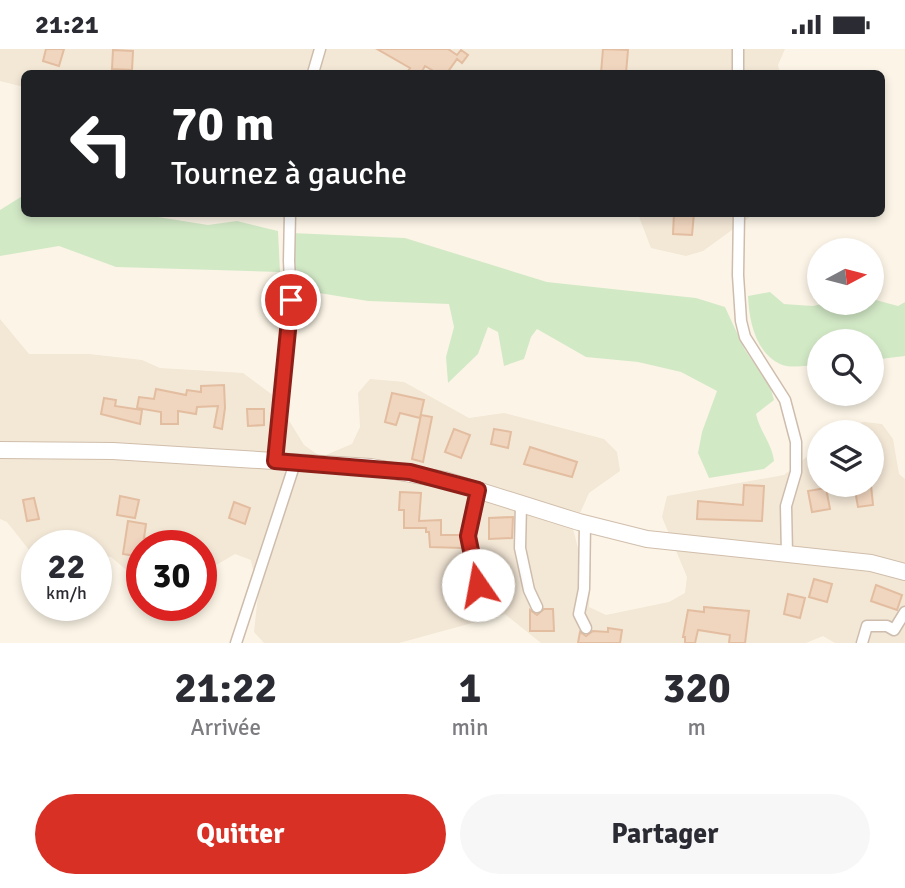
<!DOCTYPE html>
<html lang="fr">
<meta charset="utf-8">
<style>
body{margin:0;font-family:Signika,sans-serif;background:#f7f7f7;color:#2b2b33;height:100vh;display:flex;flex-direction:column;font-size:26px;white-space:nowrap}
*{box-sizing:border-box;margin:0}
p{font-size:23px;color:#7c7c81}
.icon{flex:none;width:38px;height:38px;fill:none;stroke:currentColor;stroke-width:2;stroke-linecap:round;stroke-linejoin:round}
.map{position:relative;height:594px;overflow:hidden}
.side{display:flex;flex-direction:column;background:#fff;flex:1}
.side>*{flex:none}
.top-card{position:absolute;left:21px;top:21px;width:864px;height:147px;border-radius:10px;box-shadow:0 4px 10px #0003;background:#202124;color:#fff;overflow:hidden}
.needle{width:46px;rotate:83deg}
.fabs{position:absolute;left:807px;top:189px;display:grid;gap:14px}
.fabs a{display:grid;place-items:center;width:77px;height:77px;border-radius:50%;background:#fff;box-shadow:0 4px 10px #0003;font-size:35px}
.speed{position:absolute;left:21px;top:481px;display:flex;gap:14px;font-size:35px;font-weight:700;text-align:center}
.speed>*{display:grid;place-content:center;width:91px;height:91px;border-radius:50%;background:#fff;box-shadow:0 4px 10px #0003;line-height:1}
.speed small{font-size:18px;font-weight:400}
.speed .limit{border:10px solid #d22;background:#fff;color:#111}
.pin{position:absolute;display:grid;place-items:center;width:60px;height:60px;color:#fff;margin:-30px;border:4px solid #fff;border-radius:50%;box-shadow:0 2px 7px #0007}
.me{position:absolute;width:77px;margin:-38px;rotate:348deg;stroke-linejoin:round;filter:drop-shadow(0 0 5px #0008)}
.turn{display:flex;align-items:center;gap:24px;height:147px;padding:0 35px;font-size:32px}
.turn .icon{width:91px;height:91px;stroke-width:2.5}
.turn b{display:block;font-size:49px;line-height:60px}
.eta{display:flex;justify-content:space-evenly;align-items:center;height:119px;text-align:center}
.eta b{font-size:42px;font-weight:700;line-height:49px}
.action{display:flex;gap:14px;margin-top:auto;padding:14px 35px}
.action a{flex:1;height:80px;border-radius:42px;background:#d93025;color:#fff;font-size:28px;font-weight:700;line-height:80px;text-align:center}
.action a+a{background:#f7f7f7;color:#2b2b33}
.status{display:flex;justify-content:space-between;align-items:center;height:49px;padding:0 35px;background:#fff;direction:ltr}
.status svg{height:19px;fill:currentColor}
.map>svg:first-child{display:block}
.residential{fill:#f3e7d6}
.green{fill:#d2e9c6}
.building{fill:#f1d6bf;stroke:#e3bda0;stroke-width:2}
.lines{fill:none;stroke-linecap:round;stroke-linejoin:round}
.street-casing{stroke:#cebdad;stroke-width:13}
.secondary-casing{stroke:#d0beab;stroke-width:18}
.street{stroke:#fff;stroke-width:10}
.secondary{stroke:#fff;stroke-width:16}
.route-casing{stroke:#8d1f18;stroke-width:18}
.route{stroke:#d93025;stroke-width:12}
</style>
<div class="status"><b>21:21</b><svg viewBox="0 0 49 12"><path d="M0 12V9h3v3zM5 12V6h3v6zM10 12V3h3v9zM15 12V0h3v12zM26 1h20v11H26zM47 4h2v5h-2z"/></svg></div>
<div class="map">
<svg width="905" height="594" viewBox="0 0 905 594">
<rect width="100%" height="100%" fill="#fcf5e7"/>
<g class="residential">
<polygon points="0,0 785,0 778,16 780,24 24,24 24,38 0,32"/>
<polygon points="638,165 754,165 703,202 686,207 651,199"/>
<polygon points="0,270 29,305 89,305 142,311 160,319 243,324 274,347 304,396 321,408 352,395 360,378 358,344 370,330 404,333 469,369 504,364 604,390 617,403 620,422 589,444 573,480 578,499 591,515 589,558 606,566 669,553 685,544 687,528 662,468 667,447 784,426 819,398 819,436 872,436 872,383 838,383 847,376 864,373 882,375 893,390 899,425 905,430 905,594 835,594 823,587 806,594 541,594 505,565 399,594 264,594 254,583 258,546 251,511 235,505 201,525 201,497 142,497 142,534 111,508 96,506 96,497 37,497 37,511 7,473 0,470"/>
</g>
<g class="green">
<polygon points="24,146 24,164 139,165 208,176 237,172 278,182 280,223 116,218 59,197 0,207 0,161"/>
<path d="M 292,184 L 405,189 L 547,233 L 696,249 L 725,258 L 745,301 L 770,337 L 774,351 L 756,365 C 760,383 772,394 774,412 L 764,420 L 709,429 L 698,404 L 702,383 L 717,342 L 681,323 L 638,313 L 586,308 L 537,280 L 531,288 L 524,310 L 504,317 L 498,283 L 488,278 L 478,305 L 448,334 L 446,308 L 454,278 L 449,255 L 368,252 L 313,243 L 294,230 Z"/>
<path d="M 770,243 L 784,255 L 813,257 L 826,254 L 872,254 L 872,250 L 898,257 L 905,253 L 905,307 L 872,311 L 872,292 L 819,292 L 819,316 C 808,316 790,320 780,315 C 755,303 749,271 748,247 Z"/>
</g>
<g class="building">
<polygon points="46,0 64,0 59,17 43,12"/>
<polygon points="377,0 448,0 457,6 461,1 468,6 462,14 457,10 447,24 437,24 425,17 421,24 412,24 408,22 410,19"/>
<polygon points="603,0 628,1 626,24 601,24"/>
<polygon points="113,1 133,2 132,21 112,20"/>
<polygon points="674,164 694,164 692,186 673,185"/>
<polygon points="224,336 225,359 222,380 214,378 218,357 197,358 196,365 178,362 178,375 161,375 161,363 137,359 139,348 154,350 156,340 186,346 187,341 201,343 201,337"/>
<polygon points="392,344 424,351 420,369 400,364 396,376 385,373"/>
<polygon points="104,349 116,351 115,357 142,361 140,375 101,365"/>
<polygon points="247,360 264,360 264,376 248,377"/>
<polygon points="421,366 432,368 423,413 412,410"/>
<polygon points="454,380 470,386 461,409 445,403"/>
<polygon points="494,380 511,383 508,399 491,395"/>
<polygon points="530,398 577,413 572,428 524,415"/>
<polygon points="744,436 764,437 762,472 697,470 698,452 743,456"/>
<polygon points="854,436 871,436 873,456 858,458"/>
<polygon points="826,439 830,460 812,463 808,442"/>
<polygon points="400,443 421,444 419,472 441,471 441,486 460,486 462,499 430,498 429,483 426,483 426,479 404,479 404,461 399,461"/>
<polygon points="120,447 139,451 135,469 117,466"/>
<polygon points="34,449 39,470 27,472 23,451"/>
<polygon points="234,453 250,459 245,475 229,469"/>
<polygon points="513,468 512,489 489,490 489,469"/>
<polygon points="128,472 146,475 144,489 165,495 164,497 142,497 141,508 123,505"/>
<polygon points="814,530 832,535 827,553 809,548"/>
<polygon points="876,536 902,546 897,561 871,552"/>
<polygon points="788,545 805,549 800,569 784,565"/>
<polygon points="704,558 749,562 745,594 729,594 730,586 698,581 695,594 685,594 685,588 683,588 688,561 704,563"/>
<polygon points="544,560 553,560 554,582 530,582 530,561 537,566"/>
<polygon points="608,579 622,581 620,594 578,594 580,583 586,587 593,582 608,583"/>
</g>
<g class="lines">
<defs>
<g id="street">
<polyline points="313,24 320,0"/>
<polyline points="738,24 738,0"/>
<polyline points="739,164 738,226 741,272 745,288 785,351 796,393 796,423 786,457 787,506"/>
<polyline points="275,412 291,251 289,212 290,164"/>
<polyline points="521,455 520,499 529,541 537,558"/>
<polyline points="585,475 584,540 579,565 586,579"/>
<polyline points="477,544 468,487 478,441"/>
<polyline points="236,594 295,414"/>
<polyline points="862,594 867,577 887,577 894,581 905,563"/>
</g>
<polyline id="secondary" points="0,401 113,402 371,418 445,431 579,473 647,490 871,514 905,523"/>
</defs>
<use href="#street" class="street-casing"/>
<use href="#secondary" class="secondary-casing"/>
<use href="#street" class="street"/>
<use href="#secondary" class="secondary"/>
</g>
<g class="lines">
<defs>
<polyline id="route" points="291,251 275,412 410,423 478,441 468,487 478,536"/>
</defs>
<use href="#route" class="route-casing"/>
<use href="#route" class="route"/>
</g>
</svg>
<div class="fabs">
<a><svg class="needle" viewBox="-14 -14 28 28"><path d="M0-13l5 13h-10z" fill="#e53935"/><path d="M0 13l5-13h-10z" fill="#7c7c81"/></svg></a>
<a><svg class="icon" aria-label="search" viewBox="0 0 24 24"><circle cx="10" cy="10" r="6"/><path d="M15 15l6 6"/></svg></a>
<a><svg class="icon" aria-label="layers" viewBox="0 0 24 24"><path d="M12 4l9 5-9 5-9-5zM3 14l9 5 9-5"/></svg></a>
</div>
<div class="speed"><div>22<small>km/h</small></div><div class="limit">30</div></div>
<div class="pin" style="left:291px;top:251px;background:#d93025"><svg class="icon" aria-label="arrive" viewBox="0 0 24 24"><path d="M6 21V4h12l-3 4 3 4H6"/></svg></div>
<svg class="me" style="left:478px;top:536px" viewBox="-20 -20 40 40"><circle r="19" fill="#fff"/><path d="M0-13L10 11 0 6-10 11z" fill="#d93025"/></svg>
<div class="top-card">
<div class="turn"><svg class="icon" aria-label="left" viewBox="0 0 24 24"><path d="M17 20v-9H6M10 6l-5 5 5 5"/></svg><div><b>70 m</b>Tournez à gauche</div></div>
</div>
</div>
<section class="side">
<div class="eta">
<div><b>21:22</b><p>Arrivée</p></div>
<div><b>1</b><p>min</p></div>
<div><b>320</b><p>m</p></div>
</div>
<div class="action"><a>Quitter</a><a>Partager</a></div>
</section>
